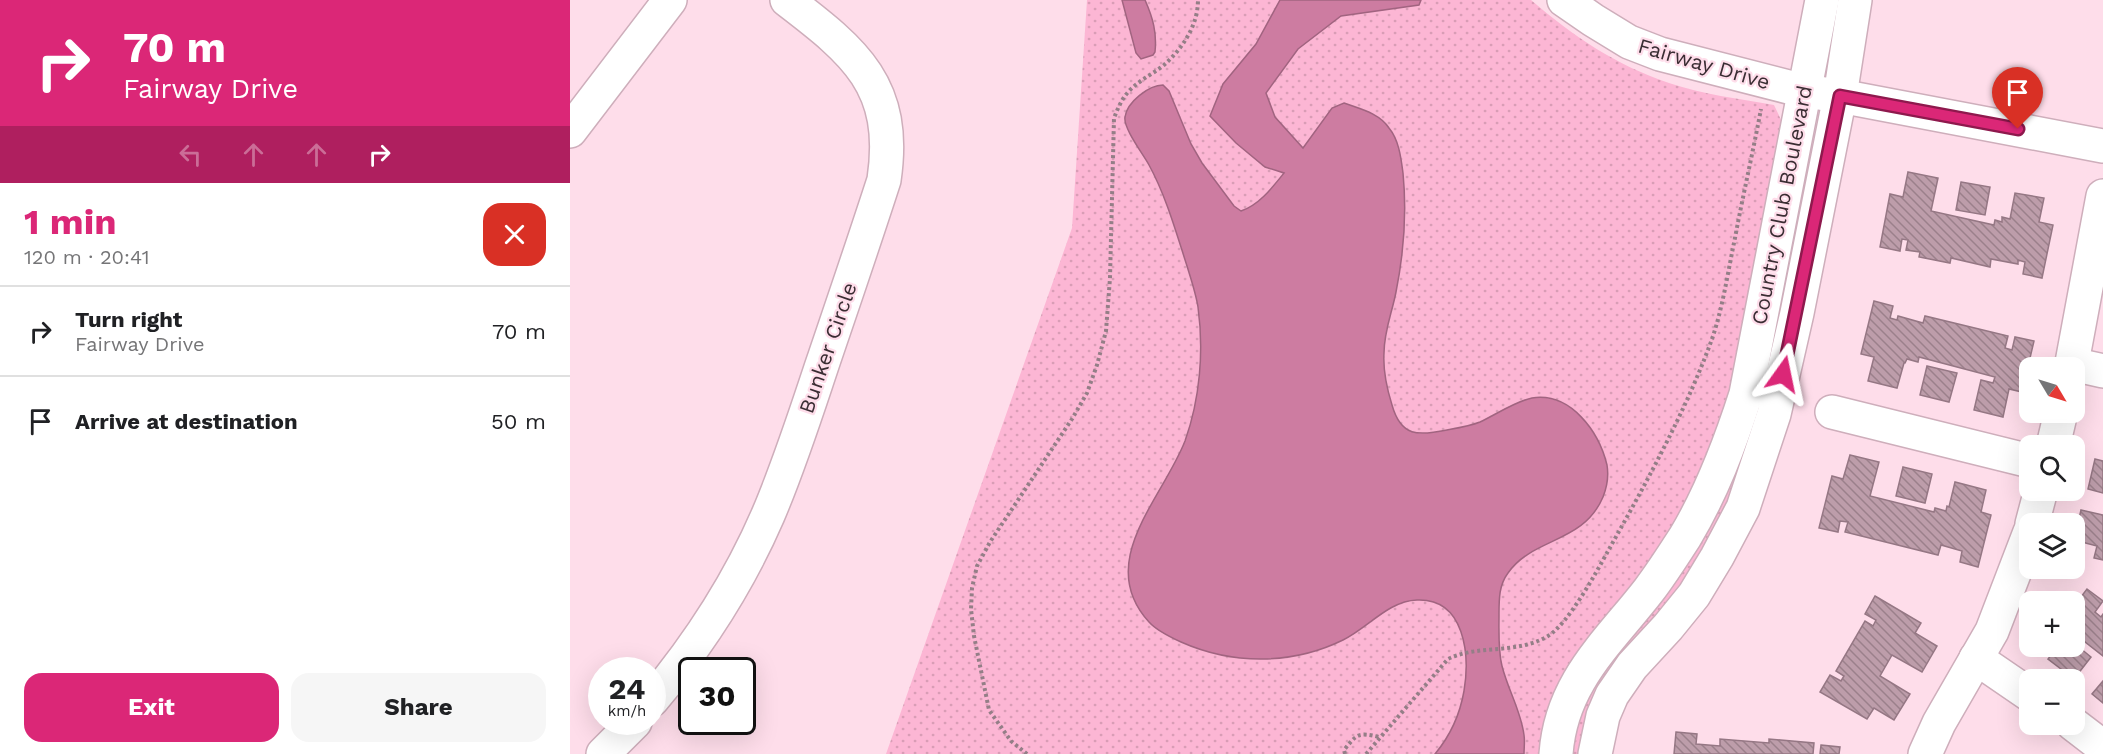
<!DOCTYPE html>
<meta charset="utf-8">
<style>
body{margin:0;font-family:"Work Sans",sans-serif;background:#f6f6f6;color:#202124;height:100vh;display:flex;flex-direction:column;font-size:22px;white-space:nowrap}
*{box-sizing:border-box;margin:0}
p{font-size:20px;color:#757577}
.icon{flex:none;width:33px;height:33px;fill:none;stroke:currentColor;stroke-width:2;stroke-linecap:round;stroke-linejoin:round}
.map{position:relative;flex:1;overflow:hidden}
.sheet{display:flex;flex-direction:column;background:#fff;width:570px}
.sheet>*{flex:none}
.top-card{background:#db2777;color:#fff;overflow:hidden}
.needle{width:39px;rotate:128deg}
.controls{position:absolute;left:1449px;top:357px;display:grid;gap:12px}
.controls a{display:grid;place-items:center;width:66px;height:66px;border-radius:12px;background:#fff;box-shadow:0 6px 24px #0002;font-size:30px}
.speed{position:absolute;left:18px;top:657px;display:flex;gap:12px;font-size:30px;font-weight:700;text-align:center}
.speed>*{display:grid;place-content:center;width:78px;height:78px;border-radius:50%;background:#fff;box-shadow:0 6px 24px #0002;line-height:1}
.speed small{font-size:15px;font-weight:400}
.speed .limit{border:3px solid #111;border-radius:9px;background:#fff;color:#111}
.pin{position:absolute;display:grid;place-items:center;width:51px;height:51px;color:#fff;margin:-62px -26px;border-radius:50% 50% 50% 0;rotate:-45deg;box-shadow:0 0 6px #0007}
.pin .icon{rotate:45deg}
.me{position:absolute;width:66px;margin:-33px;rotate:12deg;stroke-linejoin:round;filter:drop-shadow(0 0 4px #0008)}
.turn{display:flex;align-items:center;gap:21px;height:126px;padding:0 24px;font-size:27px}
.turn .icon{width:78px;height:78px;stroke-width:2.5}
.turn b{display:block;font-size:42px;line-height:51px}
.lanes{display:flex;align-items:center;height:57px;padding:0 24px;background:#0003;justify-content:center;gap:30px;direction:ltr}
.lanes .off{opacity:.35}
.round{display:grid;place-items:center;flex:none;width:63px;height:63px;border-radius:18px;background:#f6f6f6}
.headline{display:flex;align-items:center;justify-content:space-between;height:102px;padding:0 24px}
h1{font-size:36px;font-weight:700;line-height:45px;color:#db2777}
.cta{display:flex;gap:12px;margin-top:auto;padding:12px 24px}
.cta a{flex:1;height:69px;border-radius:18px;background:#db2777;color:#fff;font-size:24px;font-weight:700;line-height:69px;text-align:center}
.cta a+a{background:#f6f6f6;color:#202124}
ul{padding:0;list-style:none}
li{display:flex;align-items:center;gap:18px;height:90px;padding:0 24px;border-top:2px solid #e0e0e0}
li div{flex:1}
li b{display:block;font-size:22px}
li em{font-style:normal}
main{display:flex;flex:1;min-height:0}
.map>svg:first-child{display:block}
.grass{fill:url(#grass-dots)}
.water{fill:#cd7ca1;stroke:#a16480;stroke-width:1.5}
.building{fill:url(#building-back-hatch);stroke:#957784;stroke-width:1.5}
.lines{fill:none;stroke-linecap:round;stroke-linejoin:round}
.minor-casing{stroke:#ceaebb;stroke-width:36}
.path{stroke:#947e87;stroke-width:4;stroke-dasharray:3 3;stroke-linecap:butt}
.minor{stroke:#fff;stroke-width:33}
.route-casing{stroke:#8e194d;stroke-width:15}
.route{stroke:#db2777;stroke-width:10}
.labels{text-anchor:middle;stroke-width:4.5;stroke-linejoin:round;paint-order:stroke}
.street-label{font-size:21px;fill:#3a2d33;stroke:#feddea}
</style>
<main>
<section class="sheet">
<div class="top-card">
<div class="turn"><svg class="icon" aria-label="right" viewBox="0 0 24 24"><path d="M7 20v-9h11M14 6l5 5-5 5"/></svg><div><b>70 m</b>Fairway Drive</div></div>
<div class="lanes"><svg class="icon off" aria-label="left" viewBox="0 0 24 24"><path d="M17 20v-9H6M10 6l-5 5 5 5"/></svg><svg class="icon off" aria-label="ahead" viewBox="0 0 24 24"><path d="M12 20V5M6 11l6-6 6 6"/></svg><svg class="icon off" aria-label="ahead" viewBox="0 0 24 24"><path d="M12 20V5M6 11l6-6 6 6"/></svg><svg class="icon" aria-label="right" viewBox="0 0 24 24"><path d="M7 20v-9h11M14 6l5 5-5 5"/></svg></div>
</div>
<div class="headline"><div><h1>1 min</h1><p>120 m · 20:41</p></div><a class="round" style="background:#d93025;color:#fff"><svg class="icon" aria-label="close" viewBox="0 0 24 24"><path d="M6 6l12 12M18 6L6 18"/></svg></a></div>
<ul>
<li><svg class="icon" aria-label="right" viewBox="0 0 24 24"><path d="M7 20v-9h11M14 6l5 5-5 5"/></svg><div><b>Turn right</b><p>Fairway Drive</p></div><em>70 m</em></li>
<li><svg class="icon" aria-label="arrive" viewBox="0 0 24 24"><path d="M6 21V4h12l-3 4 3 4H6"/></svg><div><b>Arrive at destination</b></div><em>50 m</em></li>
</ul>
<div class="cta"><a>Exit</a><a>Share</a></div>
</section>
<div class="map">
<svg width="1533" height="754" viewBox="0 0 1533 754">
<defs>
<pattern id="grass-dots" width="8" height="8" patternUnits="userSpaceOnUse" patternTransform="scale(1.5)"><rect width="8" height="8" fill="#fcb6d4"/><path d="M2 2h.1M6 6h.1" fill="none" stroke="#d99db6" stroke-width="1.8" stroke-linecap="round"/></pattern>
<pattern id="building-back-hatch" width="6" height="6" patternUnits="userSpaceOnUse" patternTransform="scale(1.5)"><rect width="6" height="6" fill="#bd9daa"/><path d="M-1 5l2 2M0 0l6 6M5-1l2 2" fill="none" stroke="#9b808b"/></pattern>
</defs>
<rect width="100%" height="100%" fill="#feddea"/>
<g class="grass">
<path d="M 517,0 L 961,0 C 1004,37 1046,65 1099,83 C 1131,94 1170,99 1204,105 L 1214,126 L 1168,361 L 1150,431 L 1121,499 L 974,754 L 316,754 L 502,228 Z"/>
<polygon points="1238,144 1244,146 1212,334 1156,513 1012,754 1000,754 1016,693 1104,578"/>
</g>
<g class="water">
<path d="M 552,0 L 575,0 C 583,18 587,33 585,52 L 583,55 L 571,59 L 566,53 Z"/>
<path d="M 710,0 L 851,0 L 849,5 L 771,16 L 728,49 L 696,93 L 705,117 L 733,148 L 762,108 L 774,103 C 790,109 809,113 819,128 C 829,140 831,158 833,173 C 837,214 834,252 826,292 C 822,313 814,331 814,353 C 813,369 817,389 822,405 C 831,437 848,436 877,430 C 888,428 900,426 910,422 C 925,415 946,401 962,398 C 1001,392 1029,432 1037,465 C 1039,477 1037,487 1033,497 C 1013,544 963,537 938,573 C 929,585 929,599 929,614 C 929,631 928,650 932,666 C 938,690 951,711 954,735 C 955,741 954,748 954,754 L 865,754 C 880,736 890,714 894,691 C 900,655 895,598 847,600 C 818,601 798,628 773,640 C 722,665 663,665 611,642 C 600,637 587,631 579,622 C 524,562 593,498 615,441 C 630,399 634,351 628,307 C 626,294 621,279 617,266 C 606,232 596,196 579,165 C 573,154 553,128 555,117 C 557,102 579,85 593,85 L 599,91 L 621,144 L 632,163 L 664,206 L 671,211 C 689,205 702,188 714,173 L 695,167 L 666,143 L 640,116 L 653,84 L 686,44 Z"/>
</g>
<g class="building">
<polygon points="1338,172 1368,178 1361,211 1424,225 1425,220 1432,222 1432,217 1440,219 1445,193 1474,198 1469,222 1483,225 1472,278 1453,274 1455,262 1448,260 1448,264 1421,259 1420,267 1381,258 1380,263 1349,257 1350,252 1336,250 1338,240 1332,239 1330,251 1310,247 1320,194 1333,197"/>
<polygon points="1391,182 1420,187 1415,215 1386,210"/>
<polygon points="1304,301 1323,306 1320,318 1327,320 1328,316 1353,323 1355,316 1438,336 1435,348 1442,350 1445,337 1464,341 1452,392 1439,389 1433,417 1404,410 1411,380 1423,383 1425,377 1349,357 1348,362 1337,359 1335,363 1334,363 1327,388 1298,381 1304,357 1291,354"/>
<polygon points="1357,366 1387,373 1379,402 1350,395"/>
<polygon points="1280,455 1309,462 1300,496 1364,512 1365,508 1376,511 1377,506 1379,507 1385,482 1416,490 1411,512 1421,515 1408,567 1390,562 1392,551 1371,545 1368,555 1275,532 1278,522 1270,521 1268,532 1249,528 1262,476 1273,479"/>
<polygon points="1525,459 1533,461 1533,493 1518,489"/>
<polygon points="1333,467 1362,474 1355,503 1326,496"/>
<polygon points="1511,510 1533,515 1533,560 1524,558 1527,546 1504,540"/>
<polygon points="1517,589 1533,601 1525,612 1531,617 1533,614 1533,656 1515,642 1510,648 1521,657 1504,679 1478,659 1488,646 1504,646 1504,606"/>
<polygon points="1305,596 1351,623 1345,633 1367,646 1352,672 1322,655 1310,676 1340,694 1324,720 1304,708 1297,719 1250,692 1260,675 1271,681 1274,676 1266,671 1295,621 1303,626 1306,620 1295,614"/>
<polygon points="1533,681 1533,703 1522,694"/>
<polygon points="1106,732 1127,734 1126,744 1150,746 1150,739 1199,743 1199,739 1244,743 1243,754 1104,754"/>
<polygon points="1251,745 1270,747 1269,754 1250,754"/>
</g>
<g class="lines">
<defs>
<g id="minor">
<polyline points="994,0 1023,20 1059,42 1090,54 1234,91 1270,96 1533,146"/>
<polyline points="0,131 100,0"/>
<polyline points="1502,364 1533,371"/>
<polyline points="1501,368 1533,196"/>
<polyline points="1262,412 1460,461"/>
<polyline points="1483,446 1491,412"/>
<polyline points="1462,524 1471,490"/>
<polyline points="1406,658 1460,695"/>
<path d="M 82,700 C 129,644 169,582 198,515 C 219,466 235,416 252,365 C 273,303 294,242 314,180 C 328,86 285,52 217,0"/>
<polyline points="1503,724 1533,747"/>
<polyline points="33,754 65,722"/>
<path d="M 986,754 C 991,682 1038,643 1079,590 C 1092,573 1104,554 1115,537 C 1142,492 1160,444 1176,394 L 1252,0"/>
<polyline points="1025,754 1033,716 1042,695 1062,666 1098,627 1124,595 1147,557 1173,508 1204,414 1227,313 1270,96 1285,0"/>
<polyline points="1355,754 1369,723 1422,631 1460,532"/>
</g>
</defs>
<use href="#minor" class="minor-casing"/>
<g class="path">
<path d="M 457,754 L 441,741 L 419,710 L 404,636 L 401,609 L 402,588 L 407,566 L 420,542 L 502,419 L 517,393 L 527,365 L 536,331 L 540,278 L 544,118 C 548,108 552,98 560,90 C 571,79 583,74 594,65 C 613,48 628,25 628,0"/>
<path d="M 775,754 L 774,750 C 787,734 788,732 809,737"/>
<path d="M 796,754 L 878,659 C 908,644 946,655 978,636 C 998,624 1026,573 1038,551 C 1075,485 1116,411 1142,339 C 1153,307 1158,271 1165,238 C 1173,195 1183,152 1191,109"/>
</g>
<use href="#minor" class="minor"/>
</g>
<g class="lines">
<defs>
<polyline id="route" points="1213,374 1270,96 1448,129"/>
</defs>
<use href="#route" class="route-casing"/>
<use href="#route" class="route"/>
</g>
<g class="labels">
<g class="street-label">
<text transform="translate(1134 64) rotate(16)" y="7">Fairway Drive</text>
<text transform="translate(1212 205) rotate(-79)" y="7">Country Club Boulevard</text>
<text transform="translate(258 348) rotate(-71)" y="7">Bunker Circle</text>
</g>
</g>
</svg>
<div class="controls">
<a><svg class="needle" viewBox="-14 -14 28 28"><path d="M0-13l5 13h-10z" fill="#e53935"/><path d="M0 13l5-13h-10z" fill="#757577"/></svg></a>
<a><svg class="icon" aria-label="search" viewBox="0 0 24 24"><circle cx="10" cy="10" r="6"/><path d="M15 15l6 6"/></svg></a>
<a><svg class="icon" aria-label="layers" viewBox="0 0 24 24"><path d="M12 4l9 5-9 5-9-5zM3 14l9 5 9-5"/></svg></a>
<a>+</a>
<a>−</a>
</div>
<div class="speed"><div>24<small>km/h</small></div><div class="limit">30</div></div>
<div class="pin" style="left:1448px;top:129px;background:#d93025"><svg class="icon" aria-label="arrive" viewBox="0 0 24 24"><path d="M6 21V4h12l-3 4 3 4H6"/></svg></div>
<svg class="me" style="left:1213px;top:374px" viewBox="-20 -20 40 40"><path d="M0-17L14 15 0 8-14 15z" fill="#db2777" stroke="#fff" stroke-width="4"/></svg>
</div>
</main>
